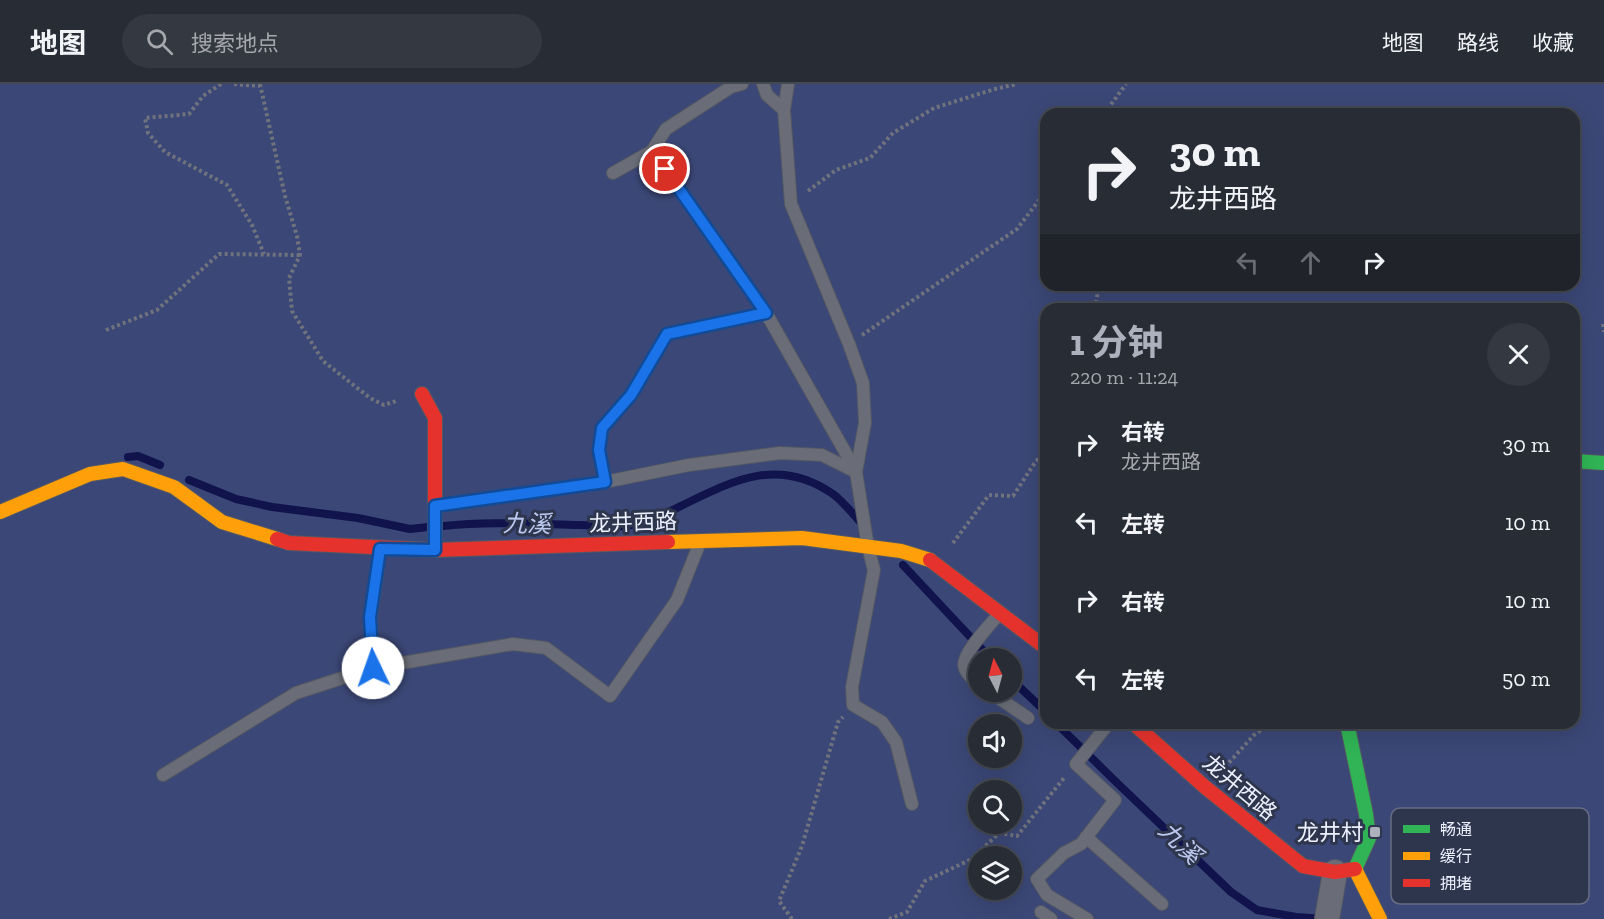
<!DOCTYPE html>
<html lang="zh">
<meta charset="utf-8">
<style>
body{margin:0;font-family:"Zilla Slab","Noto Sans SC",serif;background:#343841;color:#f1f3f6;height:100vh;display:flex;flex-direction:column;font-size:22px;white-space:nowrap}
*{box-sizing:border-box;margin:0}
p{font-size:20px;color:#a5a7ad}
.icon{flex:none;width:33px;height:33px;fill:none;stroke:currentColor;stroke-width:2;stroke-linecap:round;stroke-linejoin:round}
.map{position:relative;flex:1;overflow:hidden}
.panel{position:absolute;left:1040px;top:219px;width:540px;height:426px;display:flex;flex-direction:column;background:#282c35;border-radius:18px;box-shadow:0 6px 24px #0002,0 0 0 2px #444850}
.panel>*{flex:none}
.guide{position:absolute;left:1040px;top:24px;width:540px;height:183px;border-radius:18px;box-shadow:0 6px 24px #0002,0 0 0 2px #444850;background:#282c35;color:#f1f3f6;overflow:hidden}
.needle{width:39px;rotate:354deg}
.controls{position:absolute;left:968px;top:564px;display:grid;gap:12px}
.controls a{display:grid;place-items:center;width:54px;height:54px;border-radius:50%;background:#282c35;box-shadow:0 6px 24px #0002,0 0 0 2px #444850;font-size:30px}
.pin{position:absolute;display:grid;place-items:center;width:51px;height:51px;color:#fff;margin:-26px;border:3px solid #fff;border-radius:50%;box-shadow:0 2px 6px #0007}
.me{position:absolute;width:66px;margin:-33px;rotate:357deg;stroke-linejoin:round;filter:drop-shadow(0 0 4px #0008)}
.turn{display:flex;align-items:center;gap:21px;height:126px;padding:0 30px;font-size:27px}
.turn .icon{width:78px;height:78px;stroke-width:2.5}
.turn b{display:block;font-size:42px;line-height:51px}
.lanes{display:flex;align-items:center;height:57px;padding:0 30px;background:#0003;justify-content:center;gap:30px;direction:ltr}
.lanes .off{opacity:.35}
.round{display:grid;place-items:center;flex:none;width:63px;height:63px;border-radius:32px;background:#343841}
.headline{display:flex;align-items:center;justify-content:space-between;height:102px;padding:0 30px}
h1{font-size:36px;font-weight:700;line-height:45px;color:#adb1be}
ul{padding:0;list-style:none}
li{display:flex;align-items:center;gap:18px;height:78px;padding:0 30px}
li div{flex:1}
li b{display:block;font-size:22px}
li em{font-style:normal}
header{display:flex;align-items:center;gap:36px;box-sizing:border-box;height:84px;padding:0 30px;background:#282c35;border-bottom:2px solid #444850}
header strong{font-size:28px}
nav{display:flex;gap:33px;margin-inline-start:auto;font-size:21px}
.search{width:420px;height:54px;background:#343841;display:flex;align-items:center;gap:15px;box-sizing:border-box;padding:0 21px;border-radius:33px;color:#a5a7ad;font-size:22px}
.map>svg:first-child{display:block}
.green{fill:#3b4776;fill-rule:evenodd}
.lines{fill:none;stroke-linecap:round;stroke-linejoin:round}
.stream{stroke:#10134c;stroke-width:8}
.lane-casing{stroke:#545864;stroke-width:14}
.street-casing{stroke:#545864;stroke-width:26}
.fast-casing{stroke:#545864;stroke-width:16}
.slow-casing{stroke:#545864;stroke-width:16}
.jam-casing{stroke:#545864;stroke-width:16}
.path{stroke:#70737d;stroke-width:4;stroke-dasharray:3 3;stroke-linecap:butt}
.lane{stroke:#6a6d77;stroke-width:12}
.street{stroke:#6a6d77;stroke-width:24}
.fast{stroke:#30b455;stroke-width:14}
.slow{stroke:#ff9f0a;stroke-width:14}
.jam{stroke:#e5322d;stroke-width:14}
.route-casing{stroke:#114b97;stroke-width:15}
.route{stroke:#1a73e8;stroke-width:10}
.poi-dot{fill:#adb1be;stroke:#2e364e;stroke-width:2}
.labels{text-anchor:middle;stroke-width:6;stroke-linejoin:round;paint-order:stroke}
.street-label{font-size:22px;fill:#edf1fe;stroke:#2e364e}
.poi-label{font-size:22px;fill:#edf1fe;stroke:#2e364e;text-anchor:end}
.water-label{font-size:24px;font-style:italic;fill:#bcc8ef;stroke:#2e364e}
.key{fill:#2e364e;stroke:#676e83;stroke-width:1.5}
.key-label{font-size:16px;fill:#edf1fe}
</style>
<header>
<strong>地图</strong>
<div class="search"><svg class="icon" aria-label="search" viewBox="0 0 24 24"><circle cx="10" cy="10" r="6"/><path d="M15 15l6 6"/></svg>搜索地点</div>
<nav><a>地图</a><a>路线</a><a>收藏</a></nav>
</header>
<div class="map">
<svg width="1604" height="835" viewBox="0 0 1604 835">
<rect width="100%" height="100%" fill="#353a47"/>
<path class="green" d="M 0,0 L 1604,0 L 1604,835 L 0,835 ZM 1046,30 L 1574,30 L 1574,201 L 1046,201 ZM 1046,225 L 1574,225 L 1574,639 L 1046,639 ZM 978,574 L 1011,574 L 1011,608 L 978,608 ZM 978,640 L 1011,640 L 1011,674 L 978,674 ZM 978,706 L 1011,706 L 1011,740 L 978,740 ZM 978,772 L 1011,772 L 1011,806 L 978,806 Z"/>
<g class="lines">
<g class="stream">
<polyline points="128,373 138,372 160,381"/>
<polyline points="189,396 236,415 272,423 358,434 410,445 428,443"/>
<path d="M 443,442 C 489,437 534,440 580,441 C 594,441 610,443 625,442 C 646,440 666,429 685,420 C 736,395 780,373 833,410 C 845,419 854,432 865,443"/>
<polyline points="903,481 990,574"/>
<polyline points="1011,595 1046,628"/>
<polyline points="1056,639 1113,695 1231,808 1257,826 1296,833 1325,835"/>
</g>
<defs>
<g id="lane">
<polyline points="763,0 767,11 784,26 791,120 849,260 863,299 865,339 856,388 868,463 874,486 852,603 853,621 882,638 896,658 912,720"/>
<polyline points="784,26 788,0"/>
<polyline points="652,67 666,45 731,3 742,0"/>
<polyline points="613,89 652,67 766,229 856,387"/>
<polyline points="605,398 599,366 602,344 631,311 667,250 766,229"/>
<polyline points="437,422 605,398 689,381 780,369 822,371 856,388"/>
<polyline points="373,584 371,533 380,466"/>
<path d="M 978,599 C 972,595 965,589 964,581 C 964,567 991,540 999,530"/>
<polyline points="990,608 1028,634"/>
<polyline points="163,691 296,609 373,584 513,560 546,564 610,612 677,516 699,461"/>
<polyline points="1086,753 1162,820"/>
<polyline points="1041,828 1051,835"/>
<polyline points="1087,835 1047,811 1037,795 1064,769 1081,760 1115,716 1076,680 1109,639"/>
</g>
<polyline id="street" points="1327,835 1335,788"/>
<g id="fast">
<polyline points="1574,377 1604,379"/>
<polyline points="1347,639 1366,730 1369,754 1355,785"/>
</g>
<g id="slow">
<polyline points="0,428 90,390 123,385 174,403 222,438 277,455"/>
<polyline points="668,458 802,454 901,467 930,476"/>
<polyline points="1355,785 1380,835"/>
</g>
<g id="jam">
<polyline points="422,310 435,334 435,466"/>
<polyline points="277,455 289,459 435,466 668,458"/>
<polyline points="930,476 1046,564"/>
<polyline points="1133,639 1205,703 1303,782 1335,788 1355,785"/>
</g>
</defs>
<use href="#lane" class="lane-casing"/>
<use href="#street" class="street-casing"/>
<use href="#fast" class="fast-casing"/>
<use href="#slow" class="slow-casing"/>
<use href="#jam" class="jam-casing"/>
<g class="path">
<polyline points="221,0 203,12 189,30 145,34 148,49 165,68 227,101 252,141 264,170"/>
<polyline points="234,0 260,2"/>
<polyline points="260,0 285,112 297,152 300,171 289,194 292,227 323,277 370,314 384,321 396,317"/>
<polyline points="1104,30 1126,0"/>
<polyline points="808,107 836,86 870,74 893,49 934,24 995,5 1017,0"/>
<polyline points="1095,225 1099,201"/>
<polyline points="1603,240 1604,248"/>
<polyline points="106,246 157,226 219,170 300,171"/>
<polyline points="862,251 1017,145 1046,107"/>
<polyline points="953,459 989,411 1013,412 1036,377 1046,369"/>
<polyline points="1225,683 1254,651 1272,639"/>
<polyline points="792,835 779,817 802,762 838,638 843,633"/>
<polyline points="889,835 907,828 925,797 972,775 999,749 1017,752 1064,694"/>
</g>
<use href="#lane" class="lane"/>
<use href="#street" class="street"/>
<use href="#fast" class="fast"/>
<use href="#slow" class="slow"/>
<use href="#jam" class="jam"/>
</g>
<g class="lines">
<defs>
<polyline id="route" points="373,584 370,533 380,465 435,466 435,422 605,398 599,366 602,344 631,311 667,250 766,229 665,85"/>
</defs>
<use href="#route" class="route-casing"/>
<use href="#route" class="route"/>
</g>
<rect class="poi-dot" x="1369" y="742" width="12" height="12" rx="3"/>
<g class="labels">
<g class="street-label">
<text transform="translate(633 438) rotate(-2)" y="8">龙井西路</text>
<text transform="translate(1240 703) rotate(40)" y="8">龙井西路</text>
</g>
<g class="poi-label">
<text x="1363" y="756">龙井村</text>
</g>
<g class="water-label">
<text transform="translate(527 440) rotate(1)" y="8">九溪</text>
<text transform="translate(1180 759) rotate(44)" y="8">九溪</text>
</g>
</g>
<rect x="1391" y="724" width="198" height="96" rx="9" class="key"/>
<rect x="1403" y="741" width="27" height="8" fill="#30b455"/>
<rect x="1403" y="768" width="27" height="8" fill="#ff9f0a"/>
<rect x="1403" y="795" width="27" height="8" fill="#e5322d"/>
<g class="key-label">
<text x="1440" y="751">畅通</text>
<text x="1440" y="778">缓行</text>
<text x="1440" y="805">拥堵</text>
</g>
</svg>
<div class="controls">
<a><svg class="needle" viewBox="-14 -14 28 28"><path d="M0-13l5 13h-10z" fill="#e53935"/><path d="M0 13l5-13h-10z" fill="#a5a7ad"/></svg></a>
<a><svg class="icon" aria-label="sound" viewBox="0 0 24 24"><path d="M4 9h4l5-4v14l-5-4H4zM17 9q2 3 0 6"/></svg></a>
<a><svg class="icon" aria-label="search" viewBox="0 0 24 24"><circle cx="10" cy="10" r="6"/><path d="M15 15l6 6"/></svg></a>
<a><svg class="icon" aria-label="layers" viewBox="0 0 24 24"><path d="M12 4l9 5-9 5-9-5zM3 14l9 5 9-5"/></svg></a>
</div>
<div class="pin" style="left:665px;top:85px;background:#d93025"><svg class="icon" aria-label="arrive" viewBox="0 0 24 24"><path d="M6 21V4h12l-3 4 3 4H6"/></svg></div>
<svg class="me" style="left:373px;top:584px" viewBox="-20 -20 40 40"><circle r="19" fill="#fff"/><path d="M0-13L10 11 0 6-10 11z" fill="#1a73e8"/></svg>
<div class="guide">
<div class="turn"><svg class="icon" aria-label="right" viewBox="0 0 24 24"><path d="M7 20v-9h11M14 6l5 5-5 5"/></svg><div><b>30 m</b>龙井西路</div></div>
<div class="lanes"><svg class="icon off" aria-label="left" viewBox="0 0 24 24"><path d="M17 20v-9H6M10 6l-5 5 5 5"/></svg><svg class="icon off" aria-label="ahead" viewBox="0 0 24 24"><path d="M12 20V5M6 11l6-6 6 6"/></svg><svg class="icon" aria-label="right" viewBox="0 0 24 24"><path d="M7 20v-9h11M14 6l5 5-5 5"/></svg></div>
</div>
<section class="panel">
<div class="headline"><div><h1>1 分钟</h1><p>220 m · 11:24</p></div><a class="round"><svg class="icon" aria-label="close" viewBox="0 0 24 24"><path d="M6 6l12 12M18 6L6 18"/></svg></a></div>
<ul>
<li><svg class="icon" aria-label="right" viewBox="0 0 24 24"><path d="M7 20v-9h11M14 6l5 5-5 5"/></svg><div><b>右转</b><p>龙井西路</p></div><em>30 m</em></li>
<li><svg class="icon" aria-label="left" viewBox="0 0 24 24"><path d="M17 20v-9H6M10 6l-5 5 5 5"/></svg><div><b>左转</b></div><em>10 m</em></li>
<li><svg class="icon" aria-label="right" viewBox="0 0 24 24"><path d="M7 20v-9h11M14 6l5 5-5 5"/></svg><div><b>右转</b></div><em>10 m</em></li>
<li><svg class="icon" aria-label="left" viewBox="0 0 24 24"><path d="M17 20v-9H6M10 6l-5 5 5 5"/></svg><div><b>左转</b></div><em>50 m</em></li>
</ul>
</section>
</div>
